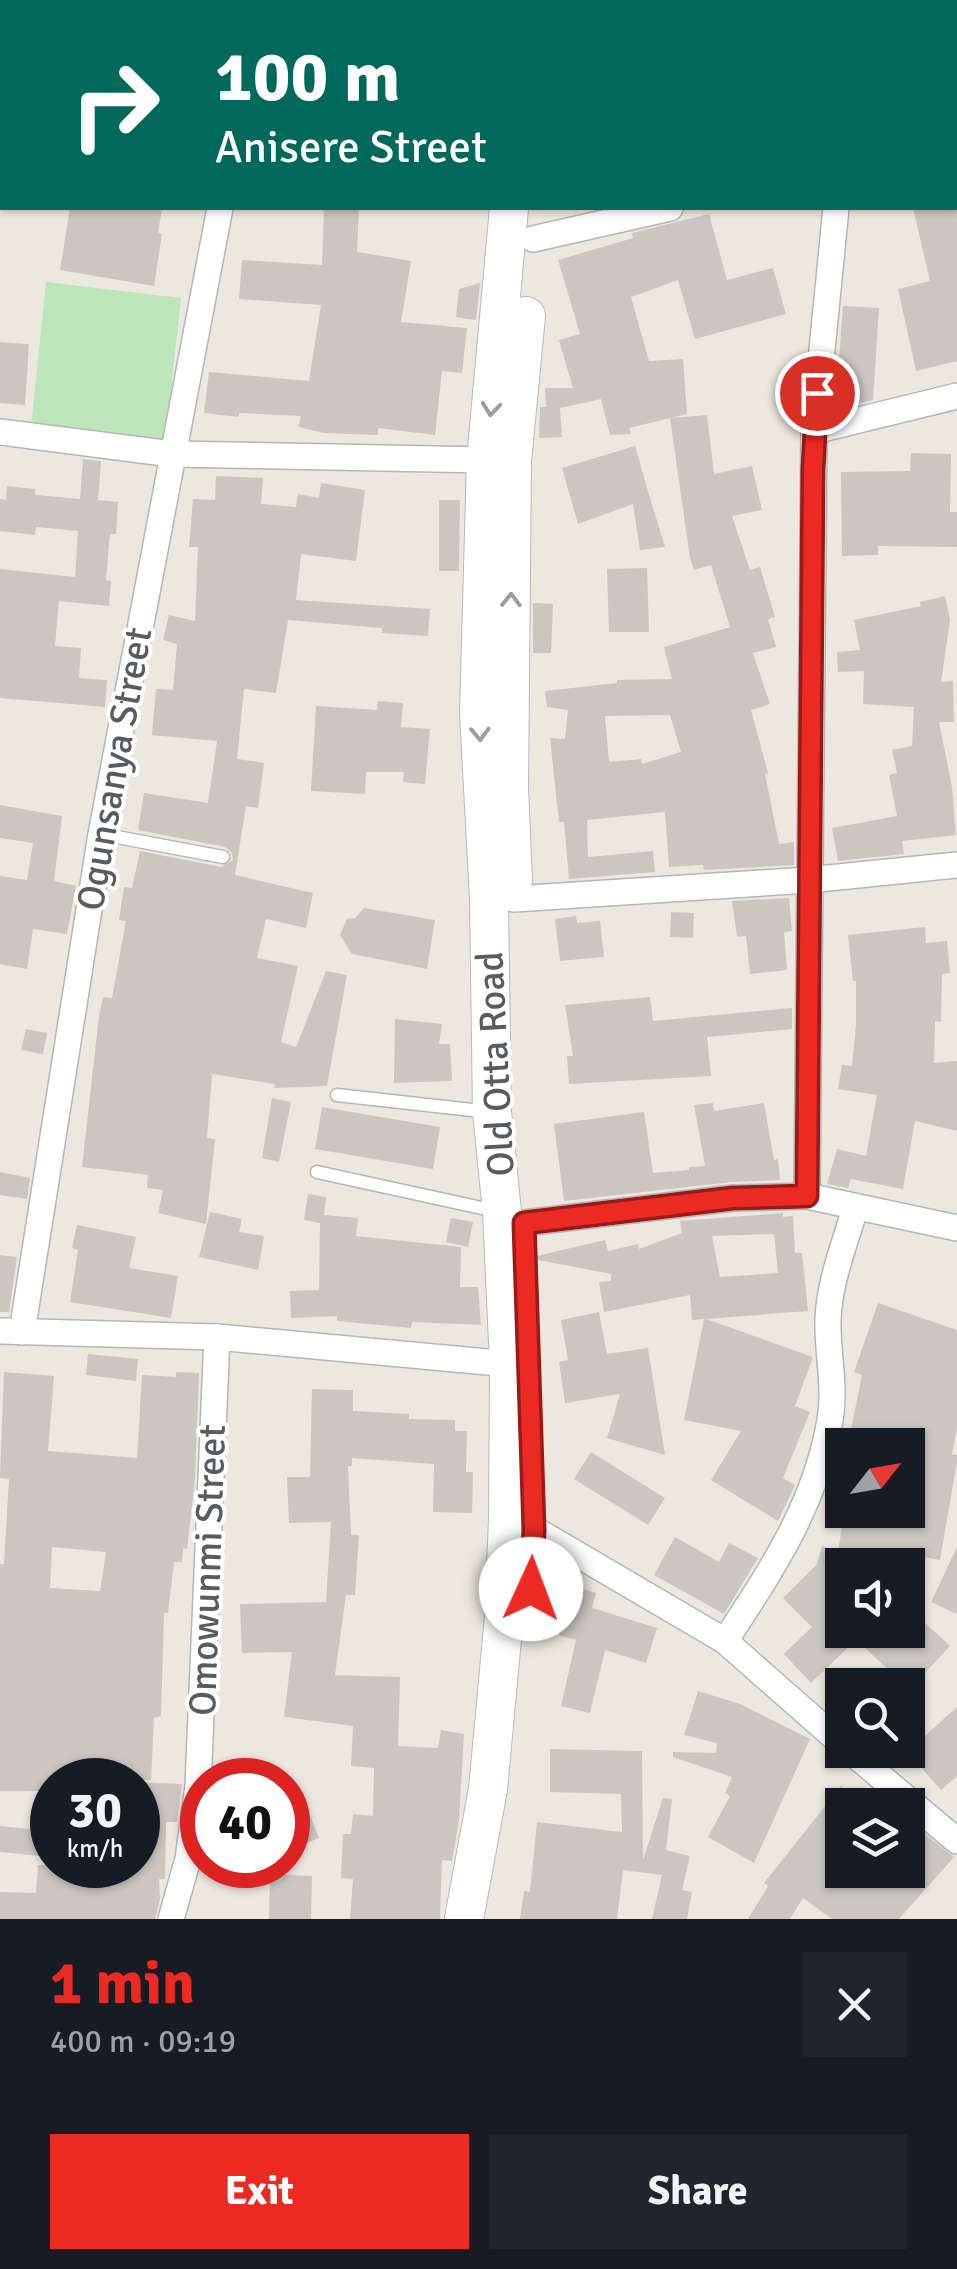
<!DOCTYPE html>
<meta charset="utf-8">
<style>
body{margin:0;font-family:Signika,sans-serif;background:#20242c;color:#f1f3f6;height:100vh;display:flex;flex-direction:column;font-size:38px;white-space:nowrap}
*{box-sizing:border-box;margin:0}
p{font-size:32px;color:#9ea1a6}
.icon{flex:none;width:55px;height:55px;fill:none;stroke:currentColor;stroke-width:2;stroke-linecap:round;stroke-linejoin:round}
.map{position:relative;height:1919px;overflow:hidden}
.side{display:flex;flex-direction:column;background:#171b24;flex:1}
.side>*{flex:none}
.guide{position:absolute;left:0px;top:0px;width:958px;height:210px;box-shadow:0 2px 8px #0004;background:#00695c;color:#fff;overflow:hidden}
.needle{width:65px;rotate:59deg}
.buttons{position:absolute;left:825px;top:1428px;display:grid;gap:20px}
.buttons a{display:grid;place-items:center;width:100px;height:100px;border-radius:0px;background:#171b24;box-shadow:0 2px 8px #0004;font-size:50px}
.speed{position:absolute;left:30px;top:1758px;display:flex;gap:20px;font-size:50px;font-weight:700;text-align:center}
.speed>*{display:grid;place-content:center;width:130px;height:130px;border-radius:50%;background:#171b24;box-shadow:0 2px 8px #0004;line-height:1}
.speed small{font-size:25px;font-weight:400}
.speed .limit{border:15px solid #d22;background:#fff;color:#111}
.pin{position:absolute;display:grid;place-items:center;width:85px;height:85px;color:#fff;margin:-42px;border:5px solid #fff;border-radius:50%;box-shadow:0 2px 10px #0007}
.me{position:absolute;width:110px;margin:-55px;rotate:2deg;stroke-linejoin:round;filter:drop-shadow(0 0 8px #0008)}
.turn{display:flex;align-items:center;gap:35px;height:210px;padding:0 50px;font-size:45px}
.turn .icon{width:130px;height:130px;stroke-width:2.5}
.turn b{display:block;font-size:70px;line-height:85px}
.round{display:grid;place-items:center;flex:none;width:105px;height:105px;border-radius:0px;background:#20242c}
.head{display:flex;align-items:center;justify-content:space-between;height:170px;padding:0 50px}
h1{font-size:60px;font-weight:800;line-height:75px;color:#ec2a24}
.action{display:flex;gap:20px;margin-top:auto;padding:20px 50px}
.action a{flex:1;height:115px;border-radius:0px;background:#ec2a24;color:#fff;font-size:40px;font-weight:800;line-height:115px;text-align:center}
.action a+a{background:#20242c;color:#f1f3f6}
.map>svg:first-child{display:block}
.green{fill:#bce5ba}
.building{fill:#cbc6c0;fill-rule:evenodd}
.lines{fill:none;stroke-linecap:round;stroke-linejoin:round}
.lane-casing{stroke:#b2b6ba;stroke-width:15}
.street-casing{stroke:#b2b6ba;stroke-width:28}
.secondary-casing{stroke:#b5b9bf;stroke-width:40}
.lane{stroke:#fff;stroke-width:12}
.street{stroke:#fff;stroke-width:25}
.secondary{stroke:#fff;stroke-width:38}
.oneway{stroke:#9b9da0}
.route-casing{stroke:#991b17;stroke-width:25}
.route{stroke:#ec2a24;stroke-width:18}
.labels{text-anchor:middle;stroke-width:8;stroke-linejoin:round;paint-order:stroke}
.street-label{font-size:38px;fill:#585c60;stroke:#fff}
</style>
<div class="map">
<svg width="957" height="1919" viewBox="0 0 957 1919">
<rect width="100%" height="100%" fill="#ece8df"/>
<polygon class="green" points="46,282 181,298 165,444 31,428"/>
<g class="building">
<polygon points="70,208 162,208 158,233 162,234 154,286 60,270"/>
<polygon points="324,208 359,208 357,252 411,261 401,322 467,328 462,373 442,371 435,435 378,428 378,435 324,433 298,427 301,416 239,413 239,417 204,413 209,372 309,381 321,305 239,299 242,260 322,265"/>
<polygon points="913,208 957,208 957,361 916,371 898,289 930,281"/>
<polygon points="709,214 727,280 773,268 786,314 695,339 678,280 631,297 649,361 683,359 687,414 629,428 631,434 610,435 601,399 560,408 562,437 539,438 540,407 546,407 545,388 573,388 559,340 580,334 558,260 633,238 632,233"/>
<polygon points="480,283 476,320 456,317 459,289"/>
<polygon points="843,306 879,308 873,400 861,403 836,401"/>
<polygon points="0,342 29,344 25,405 0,403"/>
<path d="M 707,415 L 714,474 L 752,466 L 762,510 L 732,516 L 750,570 L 760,567 L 775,617 L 768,619 L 776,647 L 753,653 L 770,704 L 751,710 L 768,773 L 765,774 L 779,844 L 794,842 L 794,865 L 704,870 L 703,865 L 669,867 L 665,812 L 587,820 L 588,857 L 653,851 L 655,872 L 569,879 L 564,822 L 559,822 L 550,738 L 565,739 L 568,710 L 547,707 L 545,691 L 617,683 L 617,680 L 672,679 L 664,647 L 730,627 L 711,565 L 694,570 L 690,558 L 670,418 ZM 670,715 L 681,752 L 642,764 L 641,759 L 609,762 L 605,716 Z"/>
<polygon points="635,446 650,498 665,547 640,550 633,504 578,524 562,468"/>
<polygon points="911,453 951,454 950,512 957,512 957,547 878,546 878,555 842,556 841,472 910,471"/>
<polygon points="83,459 101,461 98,500 118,502 116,534 110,534 106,580 111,581 109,606 59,601 55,646 81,648 79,678 107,680 105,707 0,698 0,569 75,577 78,531 36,527 35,535 0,531 0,499 6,500 7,486 35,489 35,495 80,499"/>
<polygon points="216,476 263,478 261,504 296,507 298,494 319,498 321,483 365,490 356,561 301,554 296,600 430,609 428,636 382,633 382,628 288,620 276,693 244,689 237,759 264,763 258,808 246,806 235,875 313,893 306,928 266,919 257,958 298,966 281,1042 296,1047 326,971 347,975 327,1086 274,1088 275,1084 212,1074 207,1138 215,1139 206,1224 158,1213 163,1190 147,1188 148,1175 82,1167 99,1016 103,997 112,998 126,921 119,920 124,887 132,888 140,851 221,867 233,860 232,853 225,847 138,830 144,793 208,803 217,741 152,735 156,689 173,690 177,644 163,640 169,615 195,621 198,547 189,547 193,499 215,500"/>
<polygon points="439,500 460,500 459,571 439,571"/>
<polygon points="647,568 649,632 609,632 607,569"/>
<polygon points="945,596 950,620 941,682 953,681 954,722 939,722 952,787 956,835 902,841 904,854 838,861 832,828 897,816 889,775 897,773 892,750 912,746 914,707 863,704 864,671 838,672 837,652 860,650 854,620 921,606 920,602"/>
<polygon points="533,603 553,604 551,653 533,653"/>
<polygon points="378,701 403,703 401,727 430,729 425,784 403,782 404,772 366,772 365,794 311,791 316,706 377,710"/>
<polygon points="0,805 62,816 54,881 76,886 67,934 33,929 27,969 0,964 0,876 27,880 33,843 0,838"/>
<polygon points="789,898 792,931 784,932 787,970 750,974 746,936 737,937 732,901"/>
<polygon points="364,908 435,920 427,969 352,954 340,935 347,919 355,918"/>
<polygon points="671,912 694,913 693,938 670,937"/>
<polygon points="576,916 577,923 600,921 604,957 560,961 555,919"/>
<polygon points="925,927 926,943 947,941 950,973 942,974 941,1022 935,1021 934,1063 957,1061 957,1131 915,1121 903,1189 851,1179 848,1188 827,1184 837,1149 866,1156 877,1095 838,1089 842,1065 852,1066 856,1025 856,981 853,981 848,935"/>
<polygon points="650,997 653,1021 792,1008 792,1029 707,1037 711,1076 569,1084 567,1056 573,1056 565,1005"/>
<polygon points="395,1019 442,1024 439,1044 450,1044 452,1081 394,1083"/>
<polygon points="26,1029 47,1033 43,1054 21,1050"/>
<polygon points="272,1098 291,1102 279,1162 262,1158"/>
<polygon points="713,1103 714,1111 764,1103 774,1160 778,1159 780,1180 731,1182 564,1201 554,1124 644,1112 653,1173 689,1170 689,1167 705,1166 694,1105"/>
<polygon points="322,1107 440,1127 433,1169 315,1149"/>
<polygon points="0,1172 30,1178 27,1199 0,1195"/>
<polygon points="308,1194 326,1197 324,1215 358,1218 356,1236 461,1247 460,1287 478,1287 481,1325 412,1322 411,1328 337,1321 337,1316 291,1318 290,1291 319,1290 320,1223 304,1220"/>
<polygon points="210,1212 242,1219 239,1232 264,1236 258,1270 199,1257"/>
<path d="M 783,1213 L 783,1217 L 793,1216 L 795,1253 L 802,1253 L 808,1311 L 706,1319 L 813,1357 L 795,1406 L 810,1412 L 783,1478 L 795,1485 L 778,1521 L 711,1480 L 741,1431 L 684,1420 L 704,1319 L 692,1320 L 690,1295 L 604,1312 L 599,1282 L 611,1281 L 611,1274 L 528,1258 L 605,1240 L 608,1251 L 638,1244 L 639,1249 L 682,1233 L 680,1221 ZM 774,1234 L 778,1273 L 720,1277 L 712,1236 Z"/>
<polygon points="451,1218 473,1222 468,1247 446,1242"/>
<polygon points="77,1225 136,1237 129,1268 178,1276 171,1318 70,1302 78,1250 72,1248"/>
<polygon points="0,1255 17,1257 9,1312 0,1312"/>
<polygon points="878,1303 957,1330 957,1428 952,1454 957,1455 957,1462 940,1560 886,1550 881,1565 842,1565 842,1630 908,1630 908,1607 950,1646 910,1689 856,1640 811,1683 784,1654 812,1627 783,1598 817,1564 822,1546 838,1551 845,1510 908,1510 908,1445 848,1445 862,1375 854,1372"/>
<polygon points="599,1312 607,1354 648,1348 665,1455 607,1438 620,1394 565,1403 559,1362 568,1360 561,1320"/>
<polygon points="88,1354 138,1359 136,1381 86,1375"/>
<path d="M 4,1372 L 54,1376 L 48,1451 L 137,1458 L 142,1375 L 176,1377 L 176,1372 L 199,1373 L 195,1479 L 187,1549 L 183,1548 L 182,1562 L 174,1562 L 168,1613 L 164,1613 L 161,1716 L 154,1718 L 151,1780 L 52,1780 L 52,1791 L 0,1791 L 0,1564 L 4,1564 L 9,1479 L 0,1478 ZM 52,1547 L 106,1552 L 100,1591 L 50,1588 Z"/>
<polygon points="312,1389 353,1390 353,1411 409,1414 409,1419 455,1420 455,1431 467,1431 466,1472 473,1472 472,1513 433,1512 434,1464 352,1458 352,1466 348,1466 351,1535 359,1535 355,1595 346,1595 335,1675 400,1677 398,1746 438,1748 441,1730 464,1734 459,1820 452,1861 442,1860 440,1919 350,1919 353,1879 341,1878 343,1834 351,1834 353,1814 373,1816 374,1768 351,1766 353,1726 284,1717 292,1652 242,1653 240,1604 326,1602 331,1522 289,1523 287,1477 310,1477"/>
<polygon points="591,1452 665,1498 648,1525 574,1479"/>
<polygon points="675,1537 719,1562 729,1543 758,1558 724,1614 654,1575"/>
<polygon points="957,1547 957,1614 931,1602"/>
<polygon points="574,1586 596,1593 592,1608 657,1628 646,1663 605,1650 590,1713 561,1706 576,1640 559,1635"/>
<polygon points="698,1691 740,1704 810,1739 754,1863 708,1837 730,1796 725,1793 732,1777 673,1757 673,1752 716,1753 717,1743 684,1735"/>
<polygon points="957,1707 957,1776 941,1790 907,1752"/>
<polygon points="550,1749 642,1751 643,1860 663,1798 672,1799 666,1850 690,1856 682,1890 692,1892 687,1919 652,1919 662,1875 623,1870 617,1919 520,1919 524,1891 530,1892 537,1822 622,1832 621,1794 550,1792"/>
<polygon points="138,1782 182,1784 177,1822 166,1822 165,1879 159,1879 160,1899 155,1919 0,1919 0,1892 36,1893 38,1865 138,1865"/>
<polygon points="842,1785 842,1870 908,1870 908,1821 954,1857 899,1919 832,1919 803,1898 790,1919 748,1919 768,1886 764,1883"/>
<polygon points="308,1810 319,1838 288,1850 288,1818"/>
<polygon points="0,1826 52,1831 52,1857 0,1852"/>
<polygon points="270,1874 312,1876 311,1919 269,1919"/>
</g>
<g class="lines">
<defs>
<g id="lane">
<polyline points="101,834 223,857"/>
<polyline points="337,1095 490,1112"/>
<polyline points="317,1172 500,1212"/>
</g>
<g id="street">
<polyline points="225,0 225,2"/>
<polyline points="859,0 859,2"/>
<polyline points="955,124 957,123"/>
<polyline points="533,239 670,208"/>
<polyline points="814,431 957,396"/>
<polyline points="0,432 172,454 486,460"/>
<polyline points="514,899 809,880 957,865"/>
<polyline points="807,1196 814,431 836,208"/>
<polyline points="524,1223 733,1198 807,1196 957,1228"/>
<polyline points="0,1331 217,1337 509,1364"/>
<polyline points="22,1332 101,834 220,208"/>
<polyline points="534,1529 725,1641 842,1744"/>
<path d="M 725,1641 C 771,1571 816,1504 830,1420 C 836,1386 827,1354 828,1320 C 829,1282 845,1244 855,1208"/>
<polyline points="849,1750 957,1841"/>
<polyline points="171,1919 188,1859 198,1786 217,1337"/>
</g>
<g id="secondary">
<polyline points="511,0 511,2"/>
<polyline points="539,0 539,2"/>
<polyline points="513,880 509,788 512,461 526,316"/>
<polyline points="464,1919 488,1789 504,1617 508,1520 509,1364 502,1212 492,1112 489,898 479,714 486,460 509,208"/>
</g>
</defs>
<use href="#lane" class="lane-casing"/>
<use href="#street" class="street-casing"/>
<use href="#secondary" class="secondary-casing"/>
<use href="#lane" class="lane"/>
<use href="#street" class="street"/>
<use href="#secondary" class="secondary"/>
</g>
<defs><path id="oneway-chevron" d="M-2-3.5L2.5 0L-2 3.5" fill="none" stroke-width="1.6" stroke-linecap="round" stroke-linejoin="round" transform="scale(2.5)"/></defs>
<g class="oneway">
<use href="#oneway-chevron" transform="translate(491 409) rotate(96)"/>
<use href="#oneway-chevron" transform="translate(511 600) rotate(-89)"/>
<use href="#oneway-chevron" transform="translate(480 734) rotate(88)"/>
</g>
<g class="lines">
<defs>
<polyline id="route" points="531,1589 534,1530 524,1223 733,1198 807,1196 813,469 817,393"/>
</defs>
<use href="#route" class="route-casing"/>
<use href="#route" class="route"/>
</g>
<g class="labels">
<g class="street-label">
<text transform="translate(114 769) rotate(-80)" y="13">Ogunsanya Street</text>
<text transform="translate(495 1064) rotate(-93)" y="13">Old Otta Road</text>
<text transform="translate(207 1570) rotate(-88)" y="13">Omowunmi Street</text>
</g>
</g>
</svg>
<div class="buttons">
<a><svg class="needle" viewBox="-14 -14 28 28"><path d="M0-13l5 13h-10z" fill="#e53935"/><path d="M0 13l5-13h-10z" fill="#9ea1a6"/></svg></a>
<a><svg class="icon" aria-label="sound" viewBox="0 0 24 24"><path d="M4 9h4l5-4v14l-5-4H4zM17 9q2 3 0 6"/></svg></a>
<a><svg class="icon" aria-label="search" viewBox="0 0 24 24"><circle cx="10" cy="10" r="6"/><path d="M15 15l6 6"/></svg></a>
<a><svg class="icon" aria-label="layers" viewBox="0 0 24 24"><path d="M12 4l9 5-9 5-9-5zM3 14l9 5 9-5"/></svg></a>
</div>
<div class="speed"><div>30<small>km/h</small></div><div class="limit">40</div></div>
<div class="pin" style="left:817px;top:393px;background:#d93025"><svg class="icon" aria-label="arrive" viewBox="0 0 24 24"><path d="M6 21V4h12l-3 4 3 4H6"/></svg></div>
<svg class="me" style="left:531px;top:1589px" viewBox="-20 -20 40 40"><circle r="19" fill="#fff"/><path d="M0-13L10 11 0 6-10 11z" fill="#ec2a24"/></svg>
<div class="guide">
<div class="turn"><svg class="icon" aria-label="right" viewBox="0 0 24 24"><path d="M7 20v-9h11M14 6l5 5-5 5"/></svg><div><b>100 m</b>Anisere Street</div></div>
</div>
</div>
<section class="side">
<div class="head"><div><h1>1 min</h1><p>400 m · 09:19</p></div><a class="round"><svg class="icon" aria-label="close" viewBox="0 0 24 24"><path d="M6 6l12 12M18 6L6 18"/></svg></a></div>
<div class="action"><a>Exit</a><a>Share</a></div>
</section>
